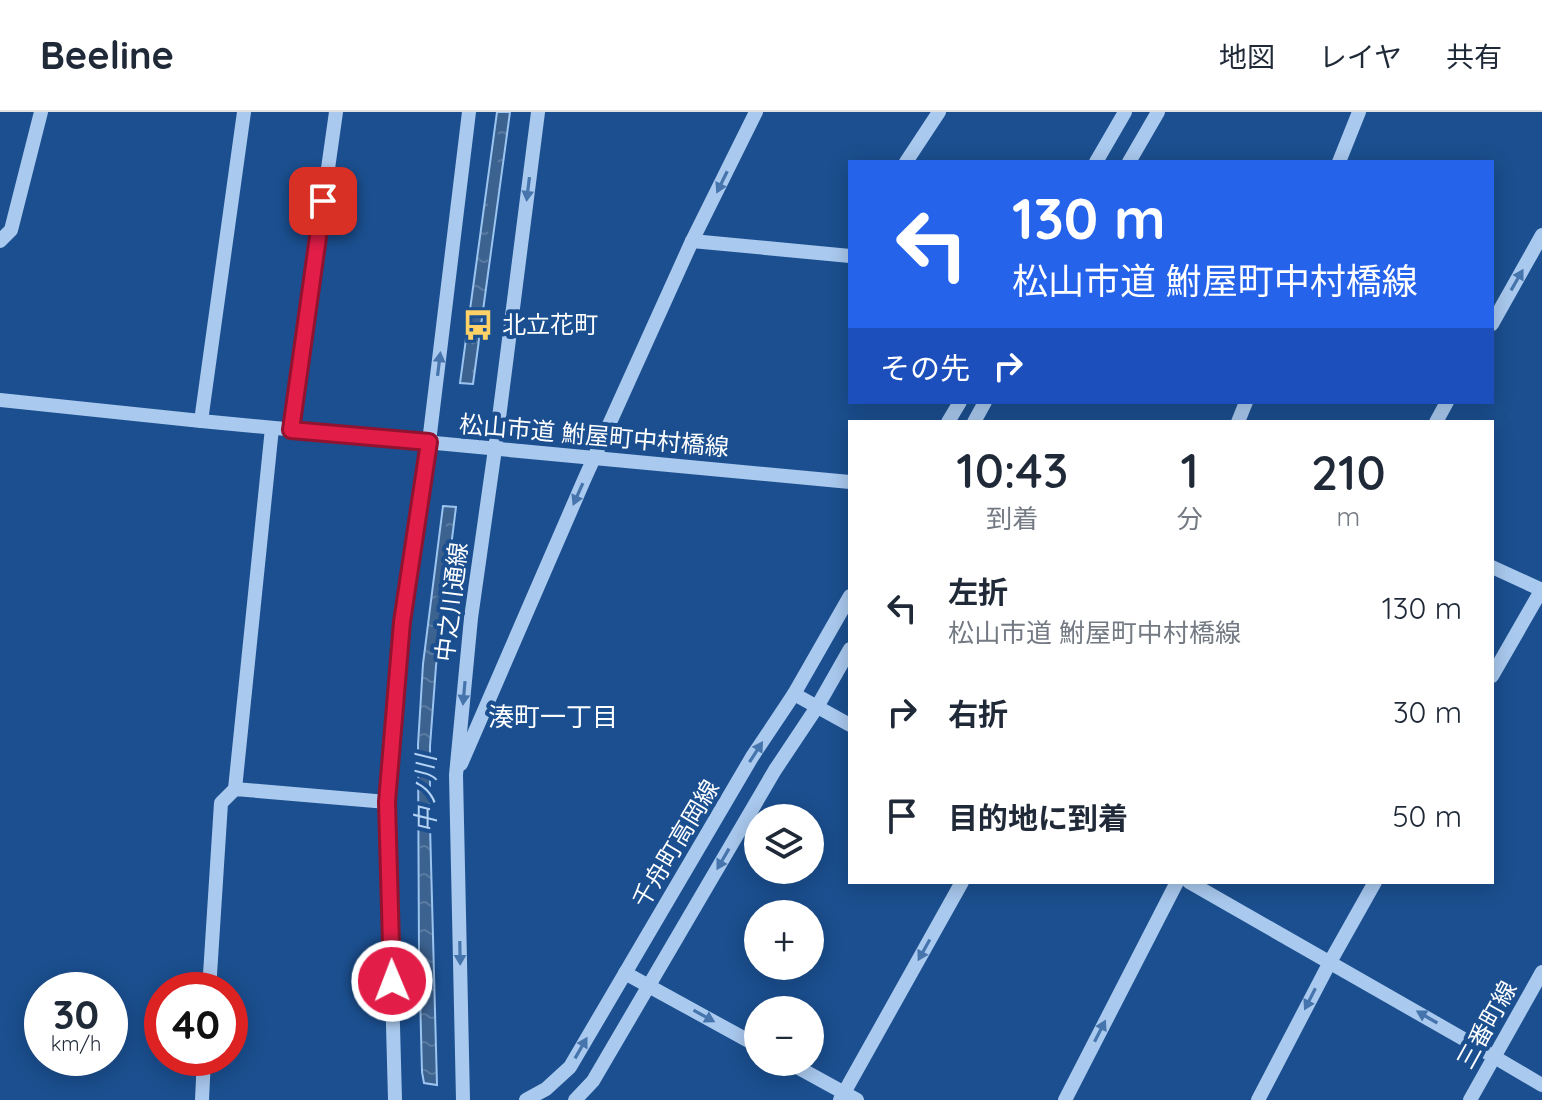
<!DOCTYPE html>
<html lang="ja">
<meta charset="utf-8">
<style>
body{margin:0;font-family:Quicksand,"Noto Sans JP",sans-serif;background:#f2f2f3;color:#1f2937;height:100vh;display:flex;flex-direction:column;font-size:30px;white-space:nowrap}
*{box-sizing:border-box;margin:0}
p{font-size:26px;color:#747a83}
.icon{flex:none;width:44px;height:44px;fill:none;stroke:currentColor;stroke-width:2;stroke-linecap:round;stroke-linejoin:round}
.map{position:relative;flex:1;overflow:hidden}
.details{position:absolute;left:848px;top:308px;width:646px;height:464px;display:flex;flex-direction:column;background:#fff;border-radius:0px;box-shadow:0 4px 20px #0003}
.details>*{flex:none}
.top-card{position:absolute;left:848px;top:48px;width:646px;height:244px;border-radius:0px;box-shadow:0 4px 20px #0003;background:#2563eb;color:#fff;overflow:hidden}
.controls{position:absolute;left:744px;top:692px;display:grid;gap:16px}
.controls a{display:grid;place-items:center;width:80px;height:80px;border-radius:50%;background:#fff;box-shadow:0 4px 20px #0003;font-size:40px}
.speed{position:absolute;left:24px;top:860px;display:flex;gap:16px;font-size:40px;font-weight:700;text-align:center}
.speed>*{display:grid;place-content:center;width:104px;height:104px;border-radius:50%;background:#fff;box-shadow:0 4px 20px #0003;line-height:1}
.speed small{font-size:20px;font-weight:400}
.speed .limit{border:12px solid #d22;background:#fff;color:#111}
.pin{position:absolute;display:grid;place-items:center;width:68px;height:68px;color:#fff;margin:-34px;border-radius:16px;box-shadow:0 4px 12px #0006}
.me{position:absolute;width:88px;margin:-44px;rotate:359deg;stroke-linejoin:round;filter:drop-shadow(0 0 6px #0008)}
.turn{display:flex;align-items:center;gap:28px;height:168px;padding:0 32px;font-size:36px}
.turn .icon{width:104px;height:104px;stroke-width:2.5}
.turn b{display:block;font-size:56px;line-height:68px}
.then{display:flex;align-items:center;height:76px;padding:0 32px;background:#0003;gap:16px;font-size:30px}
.eta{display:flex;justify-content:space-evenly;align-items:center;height:136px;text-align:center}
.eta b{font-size:48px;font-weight:600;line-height:56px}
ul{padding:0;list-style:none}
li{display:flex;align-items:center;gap:24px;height:104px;padding:0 32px}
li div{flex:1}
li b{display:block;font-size:30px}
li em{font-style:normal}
header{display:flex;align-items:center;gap:48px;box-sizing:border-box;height:112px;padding:0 40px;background:#fff;border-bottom:2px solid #e0e1e3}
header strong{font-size:38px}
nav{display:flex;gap:44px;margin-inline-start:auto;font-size:28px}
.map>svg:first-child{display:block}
.water{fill:url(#water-ripples);stroke:#9cc4f0;stroke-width:2}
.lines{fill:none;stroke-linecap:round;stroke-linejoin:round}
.minor{stroke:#a9c9ee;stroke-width:14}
.oneway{fill:#4674ac}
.route-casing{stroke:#92132f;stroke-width:20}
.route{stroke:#e11d48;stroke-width:14}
.labels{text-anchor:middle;stroke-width:8;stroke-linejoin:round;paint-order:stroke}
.poi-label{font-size:24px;fill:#fff;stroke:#1b4f8f;text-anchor:start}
.street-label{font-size:24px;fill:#fff;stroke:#1b4f8f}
.neighbourhood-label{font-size:26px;fill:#fff;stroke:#1b4f8f}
.water-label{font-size:26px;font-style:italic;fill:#b5d3f5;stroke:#1b4f8f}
</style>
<header>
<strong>Beeline</strong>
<nav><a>地図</a><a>レイヤ</a><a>共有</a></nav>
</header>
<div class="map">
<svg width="1542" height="988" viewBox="0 0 1542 988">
<defs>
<pattern id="water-ripples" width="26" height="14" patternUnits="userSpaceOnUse" patternTransform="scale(2)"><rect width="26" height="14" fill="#3c6290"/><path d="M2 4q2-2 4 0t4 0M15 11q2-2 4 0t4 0" fill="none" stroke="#597aa1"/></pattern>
</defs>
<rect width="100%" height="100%" fill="#1b4f8f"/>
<g class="water">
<polygon points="497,0 510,0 473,272 460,271"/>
<polygon points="443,394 456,395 436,554 430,634 430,714 437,973 424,971 422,960 419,843 418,633 423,552"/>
</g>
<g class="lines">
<g class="minor">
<polyline points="906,50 939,0"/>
<polyline points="1096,50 1125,0"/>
<polyline points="1129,50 1158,0"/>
<polyline points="1339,50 1359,0"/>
<polyline points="0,129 11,118 41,0"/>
<polyline points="692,129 850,144"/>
<polyline points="1492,212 1542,123"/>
<polyline points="0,288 201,309 850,370"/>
<polyline points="201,309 244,0"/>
<polyline points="948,310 960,290"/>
<polyline points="974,310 985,290"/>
<polyline points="1238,310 1246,290"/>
<polyline points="1436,310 1447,290"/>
<polyline points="291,318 336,0"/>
<polyline points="1492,455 1542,478"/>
<polyline points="1492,564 1542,477"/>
<polyline points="794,582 850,613"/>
<polyline points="461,652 584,368 692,129 756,0"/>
<polyline points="235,677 272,316"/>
<polyline points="1189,770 1474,933 1542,973"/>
<polyline points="625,861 758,934"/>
<polyline points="209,878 221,691 235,677 387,690"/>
<polyline points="788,950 857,988"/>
<polyline points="202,988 204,946"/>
<polyline points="395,988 387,690 402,510 429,330 469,0"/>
<polyline points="463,988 456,663 471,506 495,337 538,0"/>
<polyline points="526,988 546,977 570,955 752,645 794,582 850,484"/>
<polyline points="575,988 593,969 775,658 817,595 850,537"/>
<polyline points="840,988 962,770"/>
<polyline points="1065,988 1177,770"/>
<polyline points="1258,988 1330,850 1375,770"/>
<polyline points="1470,988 1542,860"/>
</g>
</g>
<defs><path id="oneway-solid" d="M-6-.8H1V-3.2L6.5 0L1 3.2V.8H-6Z" transform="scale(2)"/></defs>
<g class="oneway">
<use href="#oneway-solid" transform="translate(722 70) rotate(116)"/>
<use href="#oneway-solid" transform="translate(528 77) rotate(97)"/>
<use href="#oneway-solid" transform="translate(1517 168) rotate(-60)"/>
<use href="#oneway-solid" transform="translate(439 252) rotate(-83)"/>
<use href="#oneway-solid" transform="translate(578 382) rotate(114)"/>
<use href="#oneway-solid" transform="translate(464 581) rotate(95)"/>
<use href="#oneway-solid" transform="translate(756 640) rotate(-57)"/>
<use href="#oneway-solid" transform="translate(723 747) rotate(120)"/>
<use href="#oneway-solid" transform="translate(924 838) rotate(119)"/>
<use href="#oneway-solid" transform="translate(460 841) rotate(89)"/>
<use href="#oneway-solid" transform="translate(1310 887) rotate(117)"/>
<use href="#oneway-solid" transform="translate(704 904) rotate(29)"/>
<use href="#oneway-solid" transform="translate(1427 905) rotate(-150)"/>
<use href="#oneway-solid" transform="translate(1100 919) rotate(-63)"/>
<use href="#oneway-solid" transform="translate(581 936) rotate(-60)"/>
</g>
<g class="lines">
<defs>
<polyline id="route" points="323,89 291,318 429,330 402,510 387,690 392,869"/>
</defs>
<use href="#route" class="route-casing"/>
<use href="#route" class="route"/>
</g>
<defs>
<symbol id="bus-bare" viewBox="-9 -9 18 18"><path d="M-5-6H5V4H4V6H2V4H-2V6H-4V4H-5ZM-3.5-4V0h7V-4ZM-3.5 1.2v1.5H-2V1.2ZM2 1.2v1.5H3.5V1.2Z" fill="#ffd166" stroke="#1b4f8f" stroke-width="2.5" paint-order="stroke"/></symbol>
</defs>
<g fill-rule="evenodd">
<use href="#bus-bare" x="456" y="191" width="44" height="44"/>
</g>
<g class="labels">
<g class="poi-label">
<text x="502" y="221">北立花町</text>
</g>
<g class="street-label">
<text transform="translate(594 324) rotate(5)" y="8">松山市道 鮒屋町中村橋線</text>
<text transform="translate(452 490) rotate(-83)" y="8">中之川通線</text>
<text transform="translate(676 732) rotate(-59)" y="8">千舟町高岡線</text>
<text transform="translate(1487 913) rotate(-61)" y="8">三番町線</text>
</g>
<g class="neighbourhood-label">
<text x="553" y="614">湊町一丁目</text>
</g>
<g class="water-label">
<text transform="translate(426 682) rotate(-90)" y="9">中ノ川</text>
</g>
</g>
</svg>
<div class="controls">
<a><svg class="icon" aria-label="layers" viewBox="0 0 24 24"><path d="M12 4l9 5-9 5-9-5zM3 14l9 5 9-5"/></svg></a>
<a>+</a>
<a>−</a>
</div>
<div class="speed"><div>30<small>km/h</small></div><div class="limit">40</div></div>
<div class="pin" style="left:323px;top:89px;background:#d93025"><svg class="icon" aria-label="arrive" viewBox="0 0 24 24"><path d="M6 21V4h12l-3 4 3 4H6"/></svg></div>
<svg class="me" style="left:392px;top:869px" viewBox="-20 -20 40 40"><circle r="17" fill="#e11d48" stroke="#fff" stroke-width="3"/><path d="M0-11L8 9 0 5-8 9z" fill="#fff"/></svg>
<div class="top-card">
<div class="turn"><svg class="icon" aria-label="left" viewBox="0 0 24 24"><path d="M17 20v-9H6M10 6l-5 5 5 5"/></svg><div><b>130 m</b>松山市道 鮒屋町中村橋線</div></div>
<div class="then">その先<svg class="icon" aria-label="right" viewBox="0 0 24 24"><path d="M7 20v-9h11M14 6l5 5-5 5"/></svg></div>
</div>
<section class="details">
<div class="eta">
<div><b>10:43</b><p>到着</p></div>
<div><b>1</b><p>分</p></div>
<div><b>210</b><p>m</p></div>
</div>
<ul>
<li><svg class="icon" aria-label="left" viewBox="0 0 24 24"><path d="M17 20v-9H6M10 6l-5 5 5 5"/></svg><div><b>左折</b><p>松山市道 鮒屋町中村橋線</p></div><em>130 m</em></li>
<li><svg class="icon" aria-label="right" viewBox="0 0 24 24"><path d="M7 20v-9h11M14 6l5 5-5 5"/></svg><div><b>右折</b></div><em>30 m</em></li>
<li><svg class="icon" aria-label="arrive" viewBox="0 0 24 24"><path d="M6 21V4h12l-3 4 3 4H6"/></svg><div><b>目的地に到着</b></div><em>50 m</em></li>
</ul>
</section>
</div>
